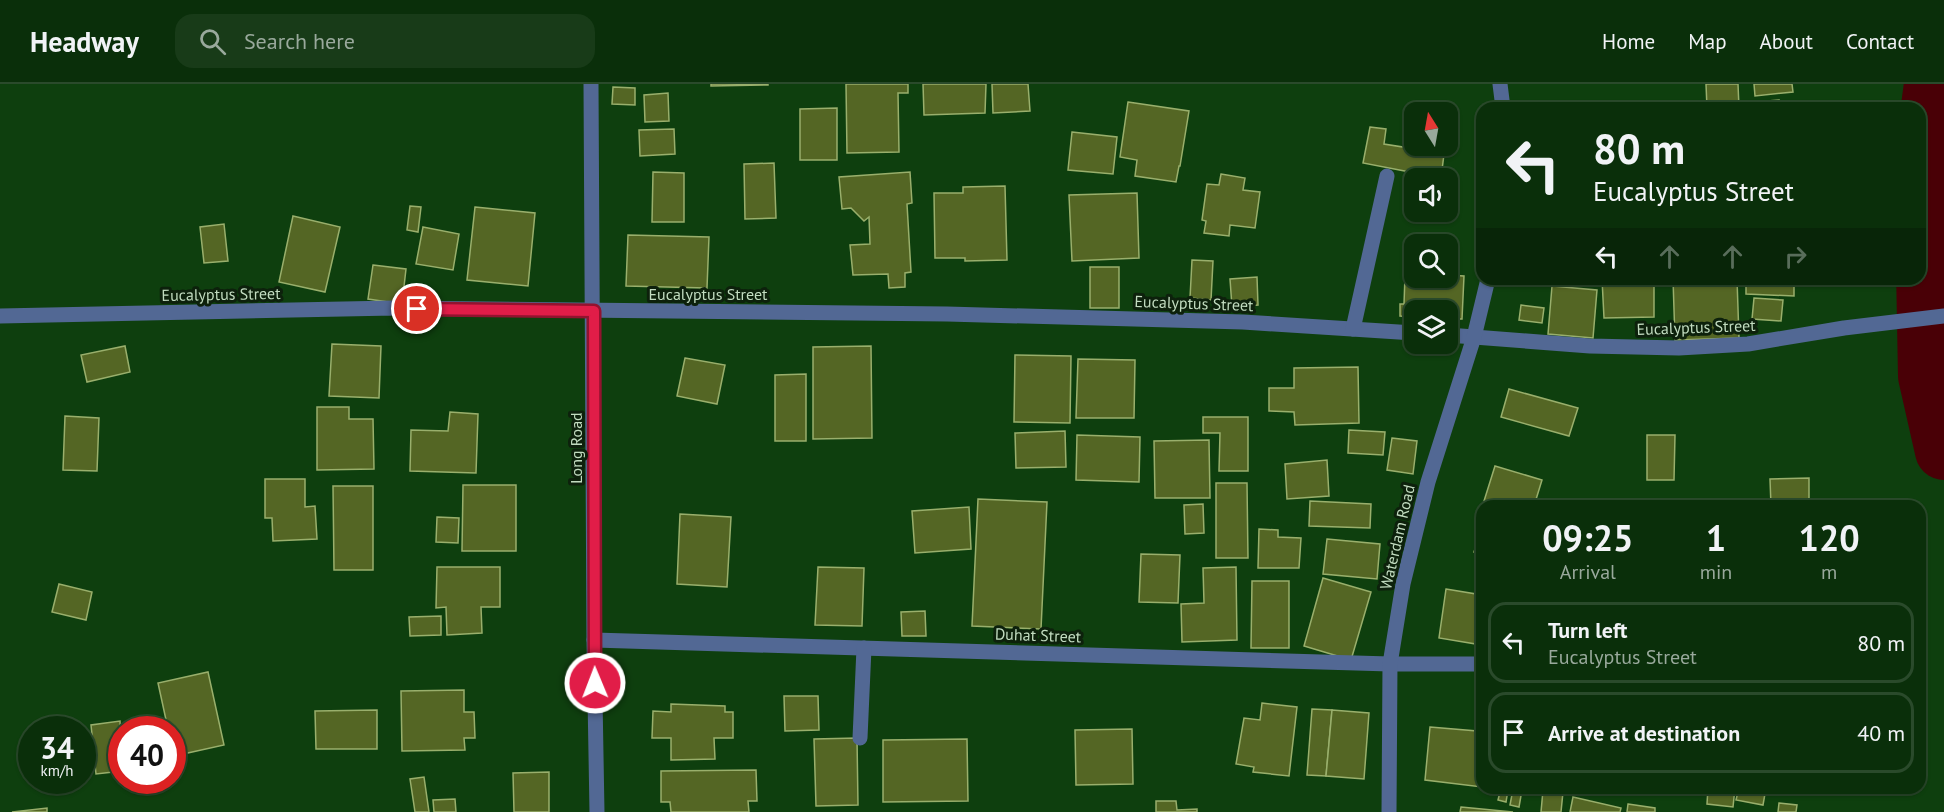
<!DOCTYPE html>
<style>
body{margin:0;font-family:"PT Sans",sans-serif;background:#183b18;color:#f1f3f6;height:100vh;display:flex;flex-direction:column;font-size:22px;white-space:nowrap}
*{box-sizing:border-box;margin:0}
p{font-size:20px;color:#99a99c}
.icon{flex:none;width:33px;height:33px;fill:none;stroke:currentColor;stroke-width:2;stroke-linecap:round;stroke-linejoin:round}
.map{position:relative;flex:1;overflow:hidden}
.drawer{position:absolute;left:1476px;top:416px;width:450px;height:294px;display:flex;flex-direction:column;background:#0a2f0a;border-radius:18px;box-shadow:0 2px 4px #0004,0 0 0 2px #2a4a2b}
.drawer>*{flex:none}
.hud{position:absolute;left:1476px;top:18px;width:450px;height:183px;border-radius:18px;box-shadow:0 2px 4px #0004,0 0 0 2px #2a4a2b;background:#0a2f0a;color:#f1f3f6;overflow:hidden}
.needle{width:39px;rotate:349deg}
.buttons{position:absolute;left:1404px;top:18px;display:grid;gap:12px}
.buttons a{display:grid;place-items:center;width:54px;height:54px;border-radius:12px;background:#0a2f0a;box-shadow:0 2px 4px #0004,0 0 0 2px #2a4a2b;font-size:30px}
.speed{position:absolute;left:18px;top:632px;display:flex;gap:12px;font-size:30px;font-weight:700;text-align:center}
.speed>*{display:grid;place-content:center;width:78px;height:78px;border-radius:50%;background:#0a2f0a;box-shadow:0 2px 4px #0004,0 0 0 2px #2a4a2b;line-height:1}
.speed small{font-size:15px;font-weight:400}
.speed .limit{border:9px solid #d22;background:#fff;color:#111}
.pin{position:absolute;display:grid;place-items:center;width:51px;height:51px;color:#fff;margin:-26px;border:3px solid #fff;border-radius:50%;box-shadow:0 2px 6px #0007}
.me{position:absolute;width:66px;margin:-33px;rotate:359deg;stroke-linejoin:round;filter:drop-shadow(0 0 4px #0008)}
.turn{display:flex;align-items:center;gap:21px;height:126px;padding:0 18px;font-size:27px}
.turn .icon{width:78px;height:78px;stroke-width:2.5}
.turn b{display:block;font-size:42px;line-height:51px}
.lanes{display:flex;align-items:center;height:57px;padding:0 18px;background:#0003;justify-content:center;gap:30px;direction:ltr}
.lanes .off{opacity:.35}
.eta{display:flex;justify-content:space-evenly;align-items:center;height:102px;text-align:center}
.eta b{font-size:36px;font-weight:800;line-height:42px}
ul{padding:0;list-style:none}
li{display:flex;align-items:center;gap:18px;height:81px;margin:0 12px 9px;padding:0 6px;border:3px solid #2a4a2b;border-radius:18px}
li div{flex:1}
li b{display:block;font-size:22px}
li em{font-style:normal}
header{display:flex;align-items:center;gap:36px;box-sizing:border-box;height:84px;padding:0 30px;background:#0a2f0a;border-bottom:2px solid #2a4a2b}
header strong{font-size:28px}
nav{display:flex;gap:33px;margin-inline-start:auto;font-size:21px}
.search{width:420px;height:54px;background:#183b18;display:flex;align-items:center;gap:15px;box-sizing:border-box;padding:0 21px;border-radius:18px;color:#99a99c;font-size:22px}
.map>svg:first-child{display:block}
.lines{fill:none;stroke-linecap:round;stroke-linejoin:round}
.river{stroke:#490006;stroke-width:58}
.building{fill:#546624;stroke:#99af6c;stroke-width:1.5}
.minor{stroke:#526894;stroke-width:15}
.route-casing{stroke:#92132f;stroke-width:15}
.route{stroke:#e11d48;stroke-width:10}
.labels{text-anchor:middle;stroke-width:6;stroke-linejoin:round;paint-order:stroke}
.street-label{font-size:16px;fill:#c2dcc0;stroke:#0d210c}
</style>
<header>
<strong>Headway</strong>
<div class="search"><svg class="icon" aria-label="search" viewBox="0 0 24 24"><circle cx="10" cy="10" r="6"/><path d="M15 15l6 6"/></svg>Search here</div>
<nav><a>Home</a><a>Map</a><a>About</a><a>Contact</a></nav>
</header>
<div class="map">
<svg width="1944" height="728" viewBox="0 0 1944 728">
<rect width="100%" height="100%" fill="#0e3f0e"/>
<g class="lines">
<polyline class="river" points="1933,0 1923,75 1927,292 1944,367"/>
</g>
<g class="building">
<polygon points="711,0 768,0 768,1 711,2"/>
<polygon points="846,0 908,0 908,9 898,9 899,68 847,69"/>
<polygon points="923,0 986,0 985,29 924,31"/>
<polygon points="992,0 1028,0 1030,27 993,29"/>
<polygon points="1706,0 1738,0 1739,24 1707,24"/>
<polygon points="1754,0 1792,0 1793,8 1755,12"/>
<polygon points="613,3 635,4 635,21 612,20"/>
<polygon points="668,9 669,37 645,38 644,11"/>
<polygon points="1779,16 1779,24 1742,24 1742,19"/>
<polygon points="1128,18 1189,27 1180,82 1179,82 1176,98 1135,92 1137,76 1120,73"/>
<polygon points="1647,19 1647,24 1622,24 1622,20"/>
<polygon points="837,24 837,76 800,76 800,25"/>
<polygon points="1370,43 1386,45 1384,60 1416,65 1416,62 1445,62 1441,94 1363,79"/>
<polygon points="674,45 675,70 640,72 639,46"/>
<polygon points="1072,48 1117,53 1113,90 1068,86"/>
<polygon points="774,79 776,134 745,135 744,80"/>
<polygon points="653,88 684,89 684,138 652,138"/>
<polygon points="910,88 912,119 907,120 911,188 905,189 905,203 889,204 888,190 853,191 850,161 870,160 869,133 864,137 851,124 842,125 839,93"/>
<polygon points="1221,90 1245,94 1243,106 1260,108 1255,144 1230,141 1229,152 1204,149 1206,137 1202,136 1207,100 1219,101"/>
<polygon points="1005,102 1007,176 965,177 965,174 935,174 934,109 963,109 963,103"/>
<polygon points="1137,109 1139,174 1072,177 1069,111"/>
<polygon points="410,122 421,123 418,148 407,146"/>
<polygon points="475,123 535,129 528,202 467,196"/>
<polygon points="293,132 340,143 325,208 279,198"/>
<polygon points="224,140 228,177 204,179 200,143"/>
<polygon points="423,143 459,150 453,186 416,180"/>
<polygon points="628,151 709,153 707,204 626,202"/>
<polygon points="1192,176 1213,177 1211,216 1190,214"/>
<polygon points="373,181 406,185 402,220 368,215"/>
<rect x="1090" y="183" width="29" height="41"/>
<polygon points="1448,191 1464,192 1462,235 1448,235 1448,226 1414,226 1414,233 1400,232 1400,220 1404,220 1405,192 1448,194"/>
<polygon points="1257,193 1258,221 1232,223 1230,195"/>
<polygon points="1602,195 1665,195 1665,200 1654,201 1654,233 1604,234"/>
<polygon points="1673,195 1737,195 1739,254 1675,256"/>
<polygon points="1746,195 1794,195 1794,212 1746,210"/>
<polygon points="1552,202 1597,206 1593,254 1548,250"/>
<polygon points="1754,214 1783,216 1781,237 1752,235"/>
<polygon points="1521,221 1544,224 1542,239 1519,236"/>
<polygon points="332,260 381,262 379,314 329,312"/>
<polygon points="125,262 130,288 87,298 81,271"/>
<polygon points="871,262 872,354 813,355 813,263"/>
<polygon points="1015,271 1071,272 1070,339 1014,338"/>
<polygon points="685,274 725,281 717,320 677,312"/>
<polygon points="1078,275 1135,276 1134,334 1076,334"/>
<polygon points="1358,283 1359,339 1295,341 1294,328 1269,327 1269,304 1294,304 1294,284"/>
<polygon points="806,290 806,357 775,357 775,291"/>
<polygon points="1509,305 1578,324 1569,352 1501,333"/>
<polygon points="317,323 349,323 349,335 373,335 374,385 317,386"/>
<polygon points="450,328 478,330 476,389 410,387 411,346 448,347"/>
<polygon points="65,332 99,334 97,387 63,386"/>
<polygon points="1203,333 1248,333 1248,387 1219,387 1220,349 1203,349"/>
<polygon points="1349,346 1385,348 1383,371 1348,369"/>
<polygon points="1065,347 1066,383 1016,384 1015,349"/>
<polygon points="1077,351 1140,353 1139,398 1076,396"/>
<polygon points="1647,351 1675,351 1674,396 1647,396"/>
<polygon points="1392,354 1417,357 1413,390 1387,386"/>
<polygon points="1209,356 1210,414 1155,414 1154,357"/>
<polygon points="1327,376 1329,412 1287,415 1285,380"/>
<polygon points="1495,382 1542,396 1534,422 1499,422 1484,417"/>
<polygon points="1809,394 1809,422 1771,422 1770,395"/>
<polygon points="265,395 305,395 305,423 315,422 317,455 273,457 272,434 265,434"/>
<polygon points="1216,399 1247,399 1248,474 1216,474"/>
<polygon points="463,401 516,401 516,467 462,467"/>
<polygon points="333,402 373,402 373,486 334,486"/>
<polygon points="978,415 1047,418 1041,545 972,542"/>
<polygon points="1696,415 1722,421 1722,422 1694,422"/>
<polygon points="1310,417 1371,420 1370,444 1309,442"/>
<polygon points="1203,420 1204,449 1185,450 1184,421"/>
<polygon points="969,423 971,465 915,469 912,427"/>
<polygon points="680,430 731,433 727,503 677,500"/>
<polygon points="437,433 459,434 458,459 436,458"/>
<polygon points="1259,445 1278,446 1278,453 1301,454 1299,484 1258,484"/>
<polygon points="1480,449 1482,450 1482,471 1474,468"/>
<polygon points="1327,455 1380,460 1377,495 1323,490"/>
<polygon points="1141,470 1180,471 1178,519 1139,518"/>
<polygon points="437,483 500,483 500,523 481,523 482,549 447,551 446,523 436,524"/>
<polygon points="818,483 864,484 862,542 815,541"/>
<polygon points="1236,483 1237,556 1182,558 1181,520 1204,519 1203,484"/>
<polygon points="1323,494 1371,508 1351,576 1304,562"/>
<polygon points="1252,497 1289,497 1289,564 1251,564"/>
<polygon points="59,500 92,508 86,536 52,528"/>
<polygon points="1446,505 1482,511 1482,561 1439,554"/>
<polygon points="925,527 926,552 902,552 901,528"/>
<polygon points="441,532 441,551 410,552 409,533"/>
<polygon points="208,588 224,661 174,672 172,645 168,645 158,599"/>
<polygon points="464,606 464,628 474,628 475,654 464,654 465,666 402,667 401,607"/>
<polygon points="784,612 818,612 819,646 785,647"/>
<polygon points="1262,619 1297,623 1289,692 1253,688 1254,683 1236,680 1244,634 1260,636"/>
<polygon points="671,620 725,622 725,628 733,628 733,654 714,654 715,675 671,676 671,654 652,654 653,627 671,628"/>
<polygon points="1312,625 1332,626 1326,692 1307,691"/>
<polygon points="377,626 377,665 316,665 315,627"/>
<polygon points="1332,626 1369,629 1364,695 1326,692"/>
<polygon points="120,637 122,687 96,690 91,641"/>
<polygon points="1430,643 1477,647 1476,655 1482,656 1482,703 1425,696"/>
<polygon points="1132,645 1133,700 1076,701 1075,646"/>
<polygon points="857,654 858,721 816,722 814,655"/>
<polygon points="967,655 968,717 883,718 883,656"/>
<polygon points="756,686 757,717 748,717 749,728 671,728 670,718 661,718 661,687"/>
<polygon points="549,688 549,728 514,728 513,689"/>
<polygon points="424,693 429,728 415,728 410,695"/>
<polygon points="1501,704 1508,706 1506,718 1498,716"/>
<polygon points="1708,704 1735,704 1733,723 1707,720"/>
<polygon points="1739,704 1766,704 1763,721 1736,716"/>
<polygon points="1513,705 1522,706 1519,723 1510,721"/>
<polygon points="1543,706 1563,708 1561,728 1541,728"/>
<polygon points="1573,713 1621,724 1620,728 1570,728"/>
<polygon points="455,715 456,728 434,728 433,716"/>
<polygon points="1156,717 1176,717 1177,726 1197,725 1197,728 1156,728"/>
<polygon points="1779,719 1797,721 1796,728 1778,728"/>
<polygon points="1628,720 1655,724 1655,728 1627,728"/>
<polygon points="1461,723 1513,728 1460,728"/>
<polygon points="47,724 47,728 12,728"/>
</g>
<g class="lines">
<g class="minor">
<polyline points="591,0 594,556 597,728"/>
<polyline points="1500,0 1503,24"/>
<polyline points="0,232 394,224 947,230 1243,238 1414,249"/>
<polyline points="1353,245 1387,92"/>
<polyline points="1448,251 1590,262 1679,264 1748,260 1844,244 1944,232"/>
<polyline points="594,556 1390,580 1482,580"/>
<polyline points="860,654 864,564"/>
<polyline points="1389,728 1390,580 1403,500 1428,398 1474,253 1488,195"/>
</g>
</g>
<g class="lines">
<defs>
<polyline id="route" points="417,225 594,227 595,599"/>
</defs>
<use href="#route" class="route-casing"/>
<use href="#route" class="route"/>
</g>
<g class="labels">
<g class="street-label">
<text transform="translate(221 210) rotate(-1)" y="6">Eucalyptus Street</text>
<text x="708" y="216">Eucalyptus Street</text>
<text transform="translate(1194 219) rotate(2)" y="6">Eucalyptus Street</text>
<text transform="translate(1696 243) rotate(-2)" y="6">Eucalyptus Street</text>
<text transform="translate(576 364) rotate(-90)" y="6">Long Road</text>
<text transform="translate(1397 453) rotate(-77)" y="6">Waterdam Road</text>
<text transform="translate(1038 551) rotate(2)" y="6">Duhat Street</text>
</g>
</g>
</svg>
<div class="buttons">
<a><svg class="needle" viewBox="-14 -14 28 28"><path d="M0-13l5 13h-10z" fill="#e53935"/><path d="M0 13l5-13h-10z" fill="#99a99c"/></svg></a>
<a><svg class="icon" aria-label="sound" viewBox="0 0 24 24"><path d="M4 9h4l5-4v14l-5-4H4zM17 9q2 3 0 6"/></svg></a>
<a><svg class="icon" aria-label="search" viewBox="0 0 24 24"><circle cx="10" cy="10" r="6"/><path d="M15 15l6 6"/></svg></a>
<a><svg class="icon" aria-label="layers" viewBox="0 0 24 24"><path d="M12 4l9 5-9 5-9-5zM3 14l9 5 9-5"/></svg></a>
</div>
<div class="speed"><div>34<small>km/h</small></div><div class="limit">40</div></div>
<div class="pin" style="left:417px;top:225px;background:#d93025"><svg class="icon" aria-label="arrive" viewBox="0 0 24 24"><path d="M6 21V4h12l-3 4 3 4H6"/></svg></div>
<svg class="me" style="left:595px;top:599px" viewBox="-20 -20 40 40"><circle r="17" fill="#e11d48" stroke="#fff" stroke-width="3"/><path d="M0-11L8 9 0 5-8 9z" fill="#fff"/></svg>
<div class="hud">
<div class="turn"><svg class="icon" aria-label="left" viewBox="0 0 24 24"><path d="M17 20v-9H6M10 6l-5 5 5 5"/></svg><div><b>80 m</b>Eucalyptus Street</div></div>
<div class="lanes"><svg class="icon" aria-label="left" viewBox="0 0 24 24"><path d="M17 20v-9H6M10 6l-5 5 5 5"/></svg><svg class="icon off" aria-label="ahead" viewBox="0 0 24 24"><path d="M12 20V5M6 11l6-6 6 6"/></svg><svg class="icon off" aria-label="ahead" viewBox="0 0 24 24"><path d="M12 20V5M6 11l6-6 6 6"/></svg><svg class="icon off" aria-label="right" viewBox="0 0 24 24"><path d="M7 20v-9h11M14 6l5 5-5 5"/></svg></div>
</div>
<section class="drawer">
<div class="eta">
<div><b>09:25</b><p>Arrival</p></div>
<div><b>1</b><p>min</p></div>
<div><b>120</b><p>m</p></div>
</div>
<ul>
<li><svg class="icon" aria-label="left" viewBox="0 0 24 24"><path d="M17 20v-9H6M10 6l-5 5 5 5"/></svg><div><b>Turn left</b><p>Eucalyptus Street</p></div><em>80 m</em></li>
<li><svg class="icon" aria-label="arrive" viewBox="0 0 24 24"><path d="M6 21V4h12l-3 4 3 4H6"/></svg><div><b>Arrive at destination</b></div><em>40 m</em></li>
</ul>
</section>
</div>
